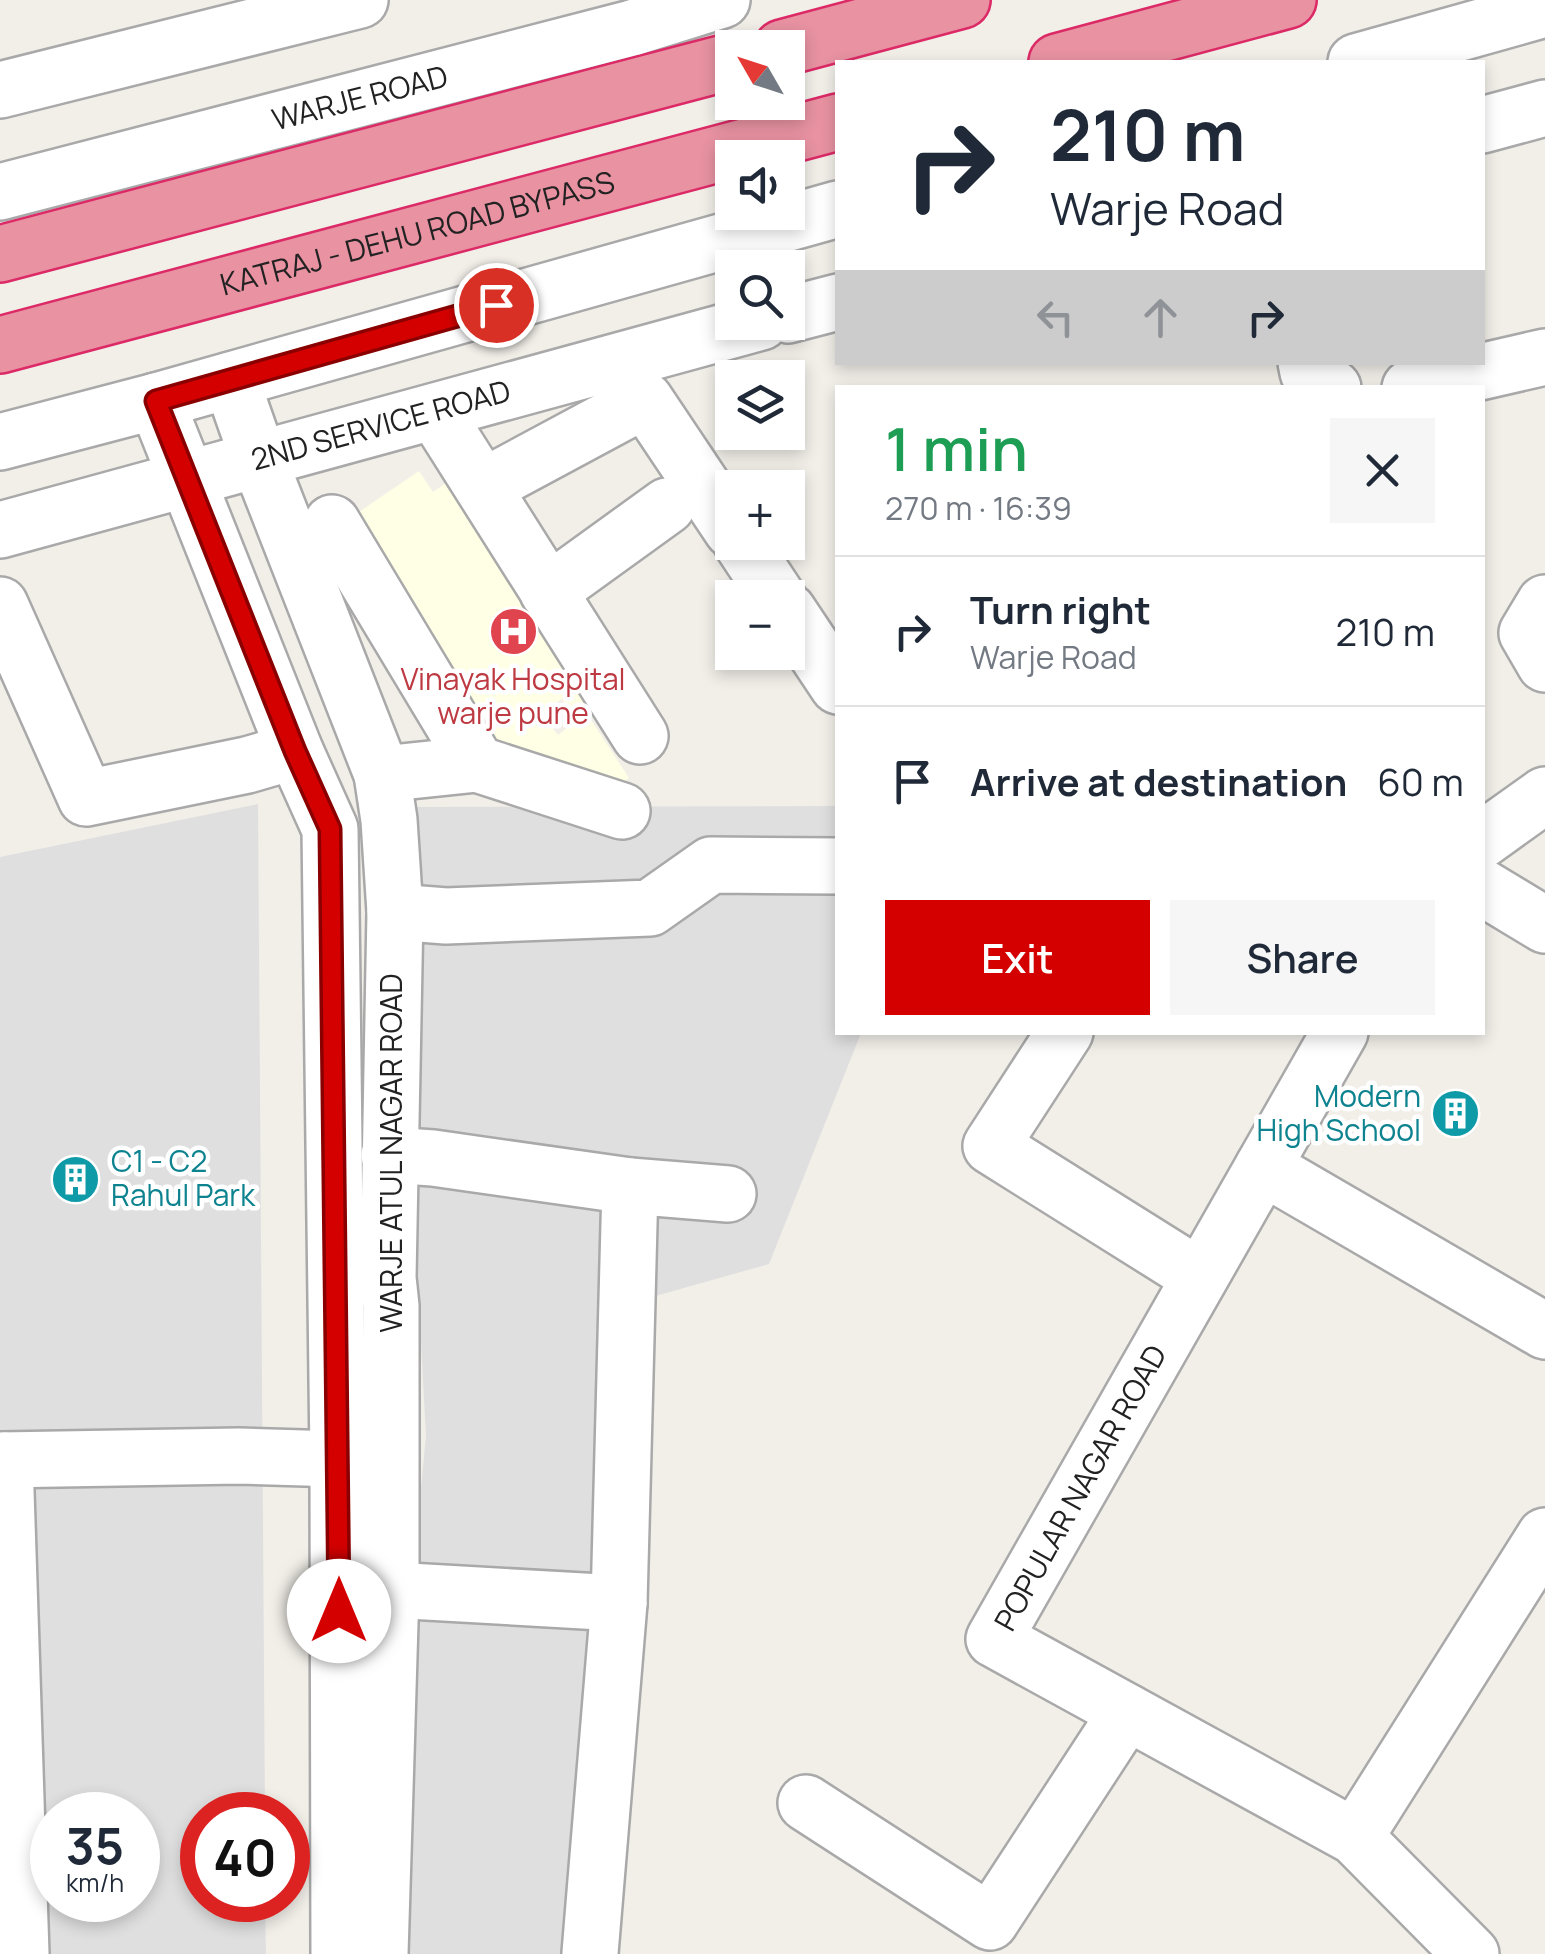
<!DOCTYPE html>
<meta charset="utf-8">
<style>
body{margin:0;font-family:Manrope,sans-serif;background:#f6f6f7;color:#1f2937;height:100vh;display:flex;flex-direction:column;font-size:38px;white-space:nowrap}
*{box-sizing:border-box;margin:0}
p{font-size:32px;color:#747a83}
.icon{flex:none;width:55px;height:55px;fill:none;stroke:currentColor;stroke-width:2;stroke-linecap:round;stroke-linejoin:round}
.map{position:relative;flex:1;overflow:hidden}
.drawer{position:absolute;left:835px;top:385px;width:650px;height:650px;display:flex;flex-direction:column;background:#fff;border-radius:0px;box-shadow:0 5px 15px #0003}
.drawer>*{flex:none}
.hud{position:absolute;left:835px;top:60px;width:650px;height:305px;border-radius:0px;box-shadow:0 5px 15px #0003;background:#fff;color:#1f2937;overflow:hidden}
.needle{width:65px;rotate:309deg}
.tools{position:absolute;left:715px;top:30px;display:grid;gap:20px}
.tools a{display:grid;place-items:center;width:90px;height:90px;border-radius:0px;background:#fff;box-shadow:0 5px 15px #0003;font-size:50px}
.speed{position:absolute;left:30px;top:1792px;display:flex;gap:20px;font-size:50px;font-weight:700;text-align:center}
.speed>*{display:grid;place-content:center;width:130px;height:130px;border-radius:50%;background:#fff;box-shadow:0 5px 15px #0003;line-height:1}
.speed small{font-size:25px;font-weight:400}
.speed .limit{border:15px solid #d22;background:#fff;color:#111}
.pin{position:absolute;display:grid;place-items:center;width:85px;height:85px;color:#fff;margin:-42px;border:5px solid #fff;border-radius:50%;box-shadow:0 2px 10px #0007}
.me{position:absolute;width:110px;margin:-55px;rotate:0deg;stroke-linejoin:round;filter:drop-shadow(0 0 8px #0008)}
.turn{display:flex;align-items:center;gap:35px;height:210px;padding:0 50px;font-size:45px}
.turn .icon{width:130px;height:130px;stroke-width:2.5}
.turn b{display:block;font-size:70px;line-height:85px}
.lanes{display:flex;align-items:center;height:95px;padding:0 50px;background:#0003;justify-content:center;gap:50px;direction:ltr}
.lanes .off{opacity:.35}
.round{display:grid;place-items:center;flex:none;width:105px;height:105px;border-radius:0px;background:#f6f6f7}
.headline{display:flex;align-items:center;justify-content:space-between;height:170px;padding:0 50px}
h1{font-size:60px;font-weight:600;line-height:75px;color:#1e9e55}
.primary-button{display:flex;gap:20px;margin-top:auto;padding:20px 50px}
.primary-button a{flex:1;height:115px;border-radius:0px;background:#d40000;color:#fff;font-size:40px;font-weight:600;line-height:115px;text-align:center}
.primary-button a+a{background:#f6f6f7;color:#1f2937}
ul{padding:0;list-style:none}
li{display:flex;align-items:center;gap:30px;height:150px;padding:0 50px;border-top:2px solid #e0e1e3}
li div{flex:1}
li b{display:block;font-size:38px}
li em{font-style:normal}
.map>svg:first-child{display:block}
.residential{fill:#e0dfdf;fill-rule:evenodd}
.education{fill:#ffffe5;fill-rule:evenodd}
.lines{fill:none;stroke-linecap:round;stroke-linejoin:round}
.minor-casing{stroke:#a9a9a9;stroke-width:60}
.highway-casing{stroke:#dc2a67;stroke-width:60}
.minor{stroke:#fff;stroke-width:55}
.highway{stroke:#e892a2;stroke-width:55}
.route-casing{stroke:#8a0000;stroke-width:25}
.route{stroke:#d40000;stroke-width:18}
.labels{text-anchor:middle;stroke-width:9;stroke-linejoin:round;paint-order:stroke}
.street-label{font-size:30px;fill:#222;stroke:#fff}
.health-label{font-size:30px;fill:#be3a42;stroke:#fff}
.culture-label{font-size:30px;fill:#0d838f;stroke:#fff;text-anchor:end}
</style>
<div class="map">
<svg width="1545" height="1954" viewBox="0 0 1545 1954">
<rect width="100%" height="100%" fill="#f2efe9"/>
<g class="residential">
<path d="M 258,804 L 265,1815 L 202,1815 L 202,1900 L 265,1900 L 266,1954 L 0,1954 L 0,857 ZM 52,1815 L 138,1815 L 138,1900 L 52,1900 Z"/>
<polygon points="837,806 838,1032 861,1033 769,1264 652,1297 610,1954 404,1954 414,1562 426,1436 414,1211 412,807"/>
</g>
<path class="education" d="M 419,471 L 433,492 L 449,481 L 593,698 L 582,706 L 629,778 L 604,795 L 477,764 L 356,514 ZM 562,699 L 577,720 L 558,735 L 542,714 Z"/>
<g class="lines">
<defs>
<g id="minor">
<polyline points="1356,62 1545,9"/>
<polyline points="0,90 360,0"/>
<polyline points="1482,125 1545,108"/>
<path id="s1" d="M 0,192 L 632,28 L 722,0"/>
<polyline points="788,315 838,302"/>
<polyline points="1306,362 1308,372 1333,388"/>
<polyline points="231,380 259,460 382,774 389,820 395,912 388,1278 391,1306 391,1590 380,1954"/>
<polyline points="1410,388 1545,357"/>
<polyline points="156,401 295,751 330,829 338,1458 339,1954"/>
<polyline points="435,412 640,736"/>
<polyline points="0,442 156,401 838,209"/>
<polyline points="483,487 645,400 732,530"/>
<polyline points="332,523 477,764"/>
<path id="s2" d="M 0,530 L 761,322"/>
<polyline points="741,542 778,598"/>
<polyline points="548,592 667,506"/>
<polyline points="1545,603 1527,633 1545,664"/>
<polyline points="0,605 86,798 247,765 295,751"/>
<polyline points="788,611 838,686"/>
<polyline points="382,774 477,764 622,811"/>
<polyline points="1482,840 1545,795"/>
<polyline points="1482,887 1545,925"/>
<polyline points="395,912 446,916 650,908 711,865 838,866"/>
<polyline points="1065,1032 991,1146 1200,1277"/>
<polyline points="1340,1032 994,1639 1355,1837 1471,1954"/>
<polyline points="389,1155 433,1158 630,1186 728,1194"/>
<polyline points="1263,1167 1545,1331"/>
<polyline points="0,1460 239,1456 372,1460"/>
<polyline points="5,1460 21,1954"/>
<polyline points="391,1590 619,1603"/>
<polyline points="806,1803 990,1922 1127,1712"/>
<polyline points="1355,1837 1545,1536"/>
<polyline points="590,1953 619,1603 630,1186"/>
</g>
<g id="highway">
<polyline points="782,48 962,0"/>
<polyline points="1057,62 1288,0"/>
<polyline points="0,254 732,61"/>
<path id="s3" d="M 0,345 L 838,122"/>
</g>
</defs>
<use href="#minor" class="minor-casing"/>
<use href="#highway" class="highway-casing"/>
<use href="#minor" class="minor"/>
<use href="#highway" class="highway"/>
</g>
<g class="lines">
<defs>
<polyline id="route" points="339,1611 330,829 295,751 156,401 496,305"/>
</defs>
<use href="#route" class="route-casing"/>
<use href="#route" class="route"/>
</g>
<defs>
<symbol id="hospital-disc" viewBox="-11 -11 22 22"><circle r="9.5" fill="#e0444e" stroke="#fff"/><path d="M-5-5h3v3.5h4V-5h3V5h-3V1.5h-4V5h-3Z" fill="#fff"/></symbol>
<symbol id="building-disc" viewBox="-11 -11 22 22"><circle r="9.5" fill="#0f9aa8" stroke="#fff"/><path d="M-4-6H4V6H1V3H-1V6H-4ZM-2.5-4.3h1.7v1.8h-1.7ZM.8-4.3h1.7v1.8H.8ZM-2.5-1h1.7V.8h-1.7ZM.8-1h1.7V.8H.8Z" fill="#fff"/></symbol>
</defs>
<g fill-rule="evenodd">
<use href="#hospital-disc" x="486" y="604" width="55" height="55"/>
<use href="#building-disc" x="1428" y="1086" width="55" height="55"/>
<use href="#building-disc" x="48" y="1152" width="55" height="55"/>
</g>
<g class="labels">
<g class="street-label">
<text dy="10" stroke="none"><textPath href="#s1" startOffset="372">WARJE ROAD</textPath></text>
<text dy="10" stroke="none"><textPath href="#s3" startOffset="432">KATRAJ - DEHU ROAD BYPASS</textPath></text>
<text dy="10" stroke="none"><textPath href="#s2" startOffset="395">2ND SERVICE ROAD</textPath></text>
<text transform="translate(392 1153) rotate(-90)" y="10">WARJE ATUL NAGAR ROAD</text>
<text transform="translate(1081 1488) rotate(-61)" y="10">POPULAR NAGAR ROAD</text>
</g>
<g class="health-label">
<text x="513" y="690">Vinayak Hospital<tspan x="513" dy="34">warje pune</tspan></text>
</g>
<g class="culture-label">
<text x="1421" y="1107">Modern<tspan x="1421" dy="34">High School</tspan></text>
<text x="111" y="1172" text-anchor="start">C1 - C2<tspan x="111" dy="34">Rahul Park</tspan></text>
</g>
</g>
</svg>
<div class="tools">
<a><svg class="needle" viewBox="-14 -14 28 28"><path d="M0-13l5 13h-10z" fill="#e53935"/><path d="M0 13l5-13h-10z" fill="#747a83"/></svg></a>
<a><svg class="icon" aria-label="sound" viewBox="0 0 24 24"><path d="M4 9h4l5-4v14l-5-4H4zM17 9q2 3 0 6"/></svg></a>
<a><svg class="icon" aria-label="search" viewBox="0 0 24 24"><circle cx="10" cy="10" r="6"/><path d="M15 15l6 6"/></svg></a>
<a><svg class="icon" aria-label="layers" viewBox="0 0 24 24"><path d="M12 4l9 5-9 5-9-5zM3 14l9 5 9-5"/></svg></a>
<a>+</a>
<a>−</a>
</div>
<div class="speed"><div>35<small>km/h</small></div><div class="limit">40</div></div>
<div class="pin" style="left:496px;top:305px;background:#d93025"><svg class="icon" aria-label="arrive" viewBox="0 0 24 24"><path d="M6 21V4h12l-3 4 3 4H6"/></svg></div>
<svg class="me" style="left:339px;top:1611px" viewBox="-20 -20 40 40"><circle r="19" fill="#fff"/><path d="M0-13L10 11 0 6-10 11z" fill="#d40000"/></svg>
<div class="hud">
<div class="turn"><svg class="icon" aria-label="right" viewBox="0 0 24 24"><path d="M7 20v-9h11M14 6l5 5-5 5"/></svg><div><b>210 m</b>Warje Road</div></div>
<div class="lanes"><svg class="icon off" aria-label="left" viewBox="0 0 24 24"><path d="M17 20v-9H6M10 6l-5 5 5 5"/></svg><svg class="icon off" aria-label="ahead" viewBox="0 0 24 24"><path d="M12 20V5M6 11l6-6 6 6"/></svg><svg class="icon" aria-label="right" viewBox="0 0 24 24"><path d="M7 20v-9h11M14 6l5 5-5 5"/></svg></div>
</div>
<section class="drawer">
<div class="headline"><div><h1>1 min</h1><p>270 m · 16:39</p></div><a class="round"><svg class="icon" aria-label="close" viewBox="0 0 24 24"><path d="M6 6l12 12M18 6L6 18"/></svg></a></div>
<ul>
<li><svg class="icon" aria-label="right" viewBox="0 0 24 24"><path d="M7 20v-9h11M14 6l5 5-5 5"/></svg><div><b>Turn right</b><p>Warje Road</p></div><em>210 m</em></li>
<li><svg class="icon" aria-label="arrive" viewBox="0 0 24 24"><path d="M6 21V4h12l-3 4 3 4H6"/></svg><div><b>Arrive at destination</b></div><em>60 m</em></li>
</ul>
<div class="primary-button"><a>Exit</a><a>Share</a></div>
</section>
</div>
